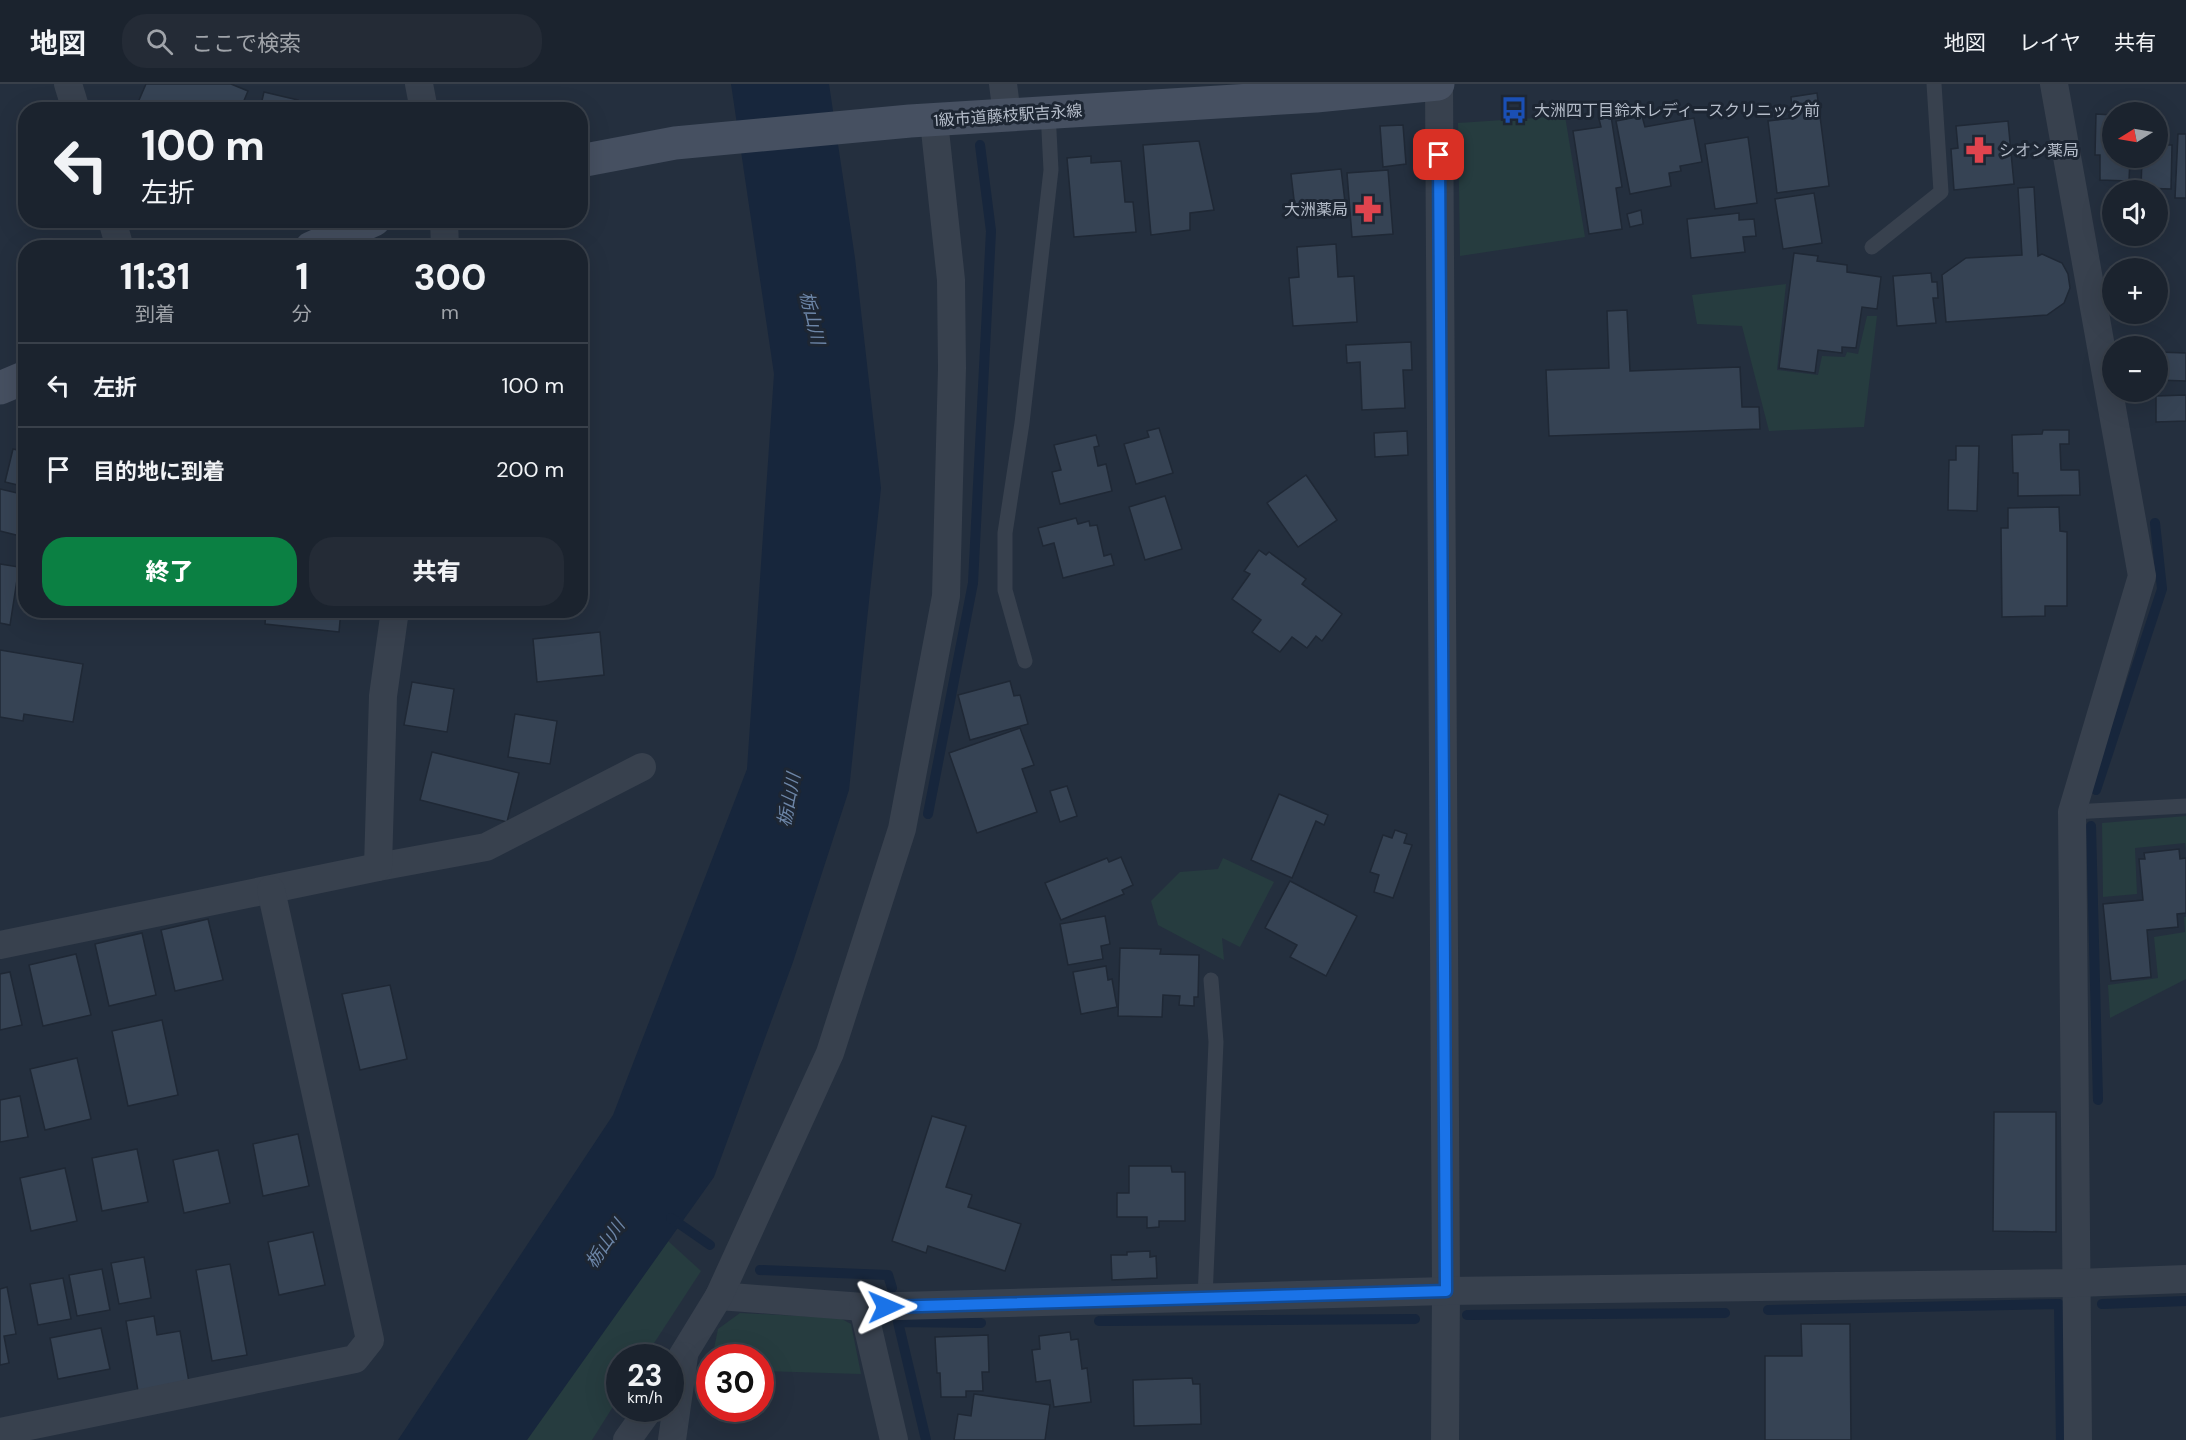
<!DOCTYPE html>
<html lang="ja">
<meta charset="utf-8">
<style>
body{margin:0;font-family:"DM Sans","Noto Sans JP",sans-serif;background:#242b36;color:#f1f3f6;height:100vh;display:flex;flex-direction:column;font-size:22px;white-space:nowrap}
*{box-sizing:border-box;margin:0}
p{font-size:20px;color:#a0a4aa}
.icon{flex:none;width:33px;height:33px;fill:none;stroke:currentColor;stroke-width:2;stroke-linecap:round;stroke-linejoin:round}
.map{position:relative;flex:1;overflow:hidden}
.side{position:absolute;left:18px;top:156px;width:570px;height:378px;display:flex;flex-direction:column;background:#1b232e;border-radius:24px;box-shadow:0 6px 24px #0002,0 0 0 2px #39404a}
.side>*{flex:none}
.top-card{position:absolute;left:18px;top:18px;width:570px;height:126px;border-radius:24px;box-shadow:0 6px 24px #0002,0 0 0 2px #39404a;background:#1b232e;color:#f1f3f6;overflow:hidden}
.needle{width:39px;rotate:259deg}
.tools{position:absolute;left:2102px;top:18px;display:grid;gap:12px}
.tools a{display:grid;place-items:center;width:66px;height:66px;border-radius:50%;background:#1b232e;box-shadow:0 6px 24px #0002,0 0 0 2px #39404a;font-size:30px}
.speed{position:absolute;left:606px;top:1260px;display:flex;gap:12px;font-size:30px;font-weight:700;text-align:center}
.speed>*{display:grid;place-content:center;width:78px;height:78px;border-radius:50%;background:#1b232e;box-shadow:0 6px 24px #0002,0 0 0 2px #39404a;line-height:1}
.speed small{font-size:15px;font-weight:400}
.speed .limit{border:9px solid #d22;background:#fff;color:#111}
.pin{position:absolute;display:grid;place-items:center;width:51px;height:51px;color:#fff;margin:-26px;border-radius:12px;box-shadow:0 3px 9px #0006}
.me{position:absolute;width:66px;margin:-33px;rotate:89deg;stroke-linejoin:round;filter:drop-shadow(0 0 4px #0008)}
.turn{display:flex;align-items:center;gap:21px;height:126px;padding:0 24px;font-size:27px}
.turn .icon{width:78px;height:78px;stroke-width:2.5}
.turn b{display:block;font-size:42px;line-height:51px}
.eta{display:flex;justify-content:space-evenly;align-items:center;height:102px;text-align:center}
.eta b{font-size:36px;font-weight:800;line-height:42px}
.primary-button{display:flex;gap:12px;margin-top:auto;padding:12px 24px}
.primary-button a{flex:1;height:69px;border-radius:24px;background:#0b8043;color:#fff;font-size:24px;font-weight:800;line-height:69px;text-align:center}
.primary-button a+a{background:#242b36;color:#f1f3f6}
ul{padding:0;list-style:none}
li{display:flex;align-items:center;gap:18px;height:84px;padding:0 24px;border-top:2px solid #39404a}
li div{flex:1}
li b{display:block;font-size:22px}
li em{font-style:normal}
header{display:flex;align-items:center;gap:36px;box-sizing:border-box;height:84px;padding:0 30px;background:#1b232e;border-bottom:2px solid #39404a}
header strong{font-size:28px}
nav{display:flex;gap:33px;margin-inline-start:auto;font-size:21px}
.search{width:420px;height:54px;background:#242b36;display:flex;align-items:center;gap:15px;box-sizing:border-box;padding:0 21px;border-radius:24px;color:#a0a4aa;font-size:22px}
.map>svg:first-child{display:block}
.green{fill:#263c3f}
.water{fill:#17263c}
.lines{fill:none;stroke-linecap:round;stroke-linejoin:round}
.stream{stroke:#17263c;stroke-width:10}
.building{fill:#364354;stroke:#1f2835;stroke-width:1.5}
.lane{stroke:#38414e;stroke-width:15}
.street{stroke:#38414e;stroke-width:28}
.secondary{stroke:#465061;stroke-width:33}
.route-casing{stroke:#114b97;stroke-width:15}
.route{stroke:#1a73e8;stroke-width:10}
.labels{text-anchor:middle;stroke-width:6;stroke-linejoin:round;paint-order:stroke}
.poi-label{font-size:16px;fill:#b4bcc9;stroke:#1d2633;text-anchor:start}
.street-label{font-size:16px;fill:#b4bcc9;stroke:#1d2633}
.water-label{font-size:18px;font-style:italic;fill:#6d86a8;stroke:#1d2633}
</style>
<header>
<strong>地図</strong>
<div class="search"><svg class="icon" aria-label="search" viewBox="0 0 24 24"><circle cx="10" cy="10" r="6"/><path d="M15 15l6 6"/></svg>ここで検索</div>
<nav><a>地図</a><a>レイヤ</a><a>共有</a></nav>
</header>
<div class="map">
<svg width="2186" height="1356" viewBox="0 0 2186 1356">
<rect width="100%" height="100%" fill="#242f3e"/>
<g class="green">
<polygon points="1565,32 1585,153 1460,172 1458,39"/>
<polygon points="1786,200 1777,286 1818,291 1822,272 1845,273 1847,268 1858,270 1867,232 1877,232 1864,343 1769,347 1742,242 1697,240 1692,211"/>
<polygon points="2186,732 2186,767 2185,759 2135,764 2137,810 2103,813 2102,739"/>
<polygon points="1223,774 1274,798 1240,863 1222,854 1224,876 1158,841 1151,817 1180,788 1218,785"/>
<polygon points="2184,833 2186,833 2186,895 2110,934 2108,901 2158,894 2154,853 2185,848"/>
<polygon points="668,1157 701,1187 645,1273 620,1274 619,1313 592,1356 527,1356"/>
<polygon points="740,1229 840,1234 851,1240 861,1290 761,1287 760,1274 712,1274 718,1245"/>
</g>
<polygon class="water" points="731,0 829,0 855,174 881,404 849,706 793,878 714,1093 527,1356 398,1356 613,1031 747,685 774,290"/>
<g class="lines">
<g class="stream">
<polyline points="2096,706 2162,505 2155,439"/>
<polyline points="928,730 973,499 991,147 980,61"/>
<polyline points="2091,742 2098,1016"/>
<polyline points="671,1134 710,1161"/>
<polyline points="760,1186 888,1191 892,1204"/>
<polyline points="2102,1220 2186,1217"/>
<polyline points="1768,1226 2059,1220 2061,1356"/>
<polyline points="1467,1231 1725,1229"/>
<polyline points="1099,1237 1415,1235"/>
<polyline points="926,1356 898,1238 981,1239"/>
</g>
</g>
<g class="building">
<polygon points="146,0 231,0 248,7 240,26 224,26 218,23 216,26 144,26 136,23"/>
<polygon points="264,8 298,16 295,26 252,26 253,23 260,25"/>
<polygon points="1817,9 1829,102 1777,109 1768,37 1793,34 1791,13"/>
<polygon points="2096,30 2112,31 2112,74 2130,74 2129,97 2100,96 2100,71 2095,71"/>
<polygon points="1611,32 1622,103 1616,104 1622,145 1589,150 1573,47 1601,43 1599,35"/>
<polygon points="1642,32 1645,43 1694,34 1702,78 1680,82 1681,87 1669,89 1671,102 1630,110 1616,37"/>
<polygon points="2008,37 2014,100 1954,106 1951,65 1958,64 1956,42"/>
<polygon points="1403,41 1406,80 1383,83 1380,42"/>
<polygon points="2178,50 2186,50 2186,114 2175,114"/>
<polygon points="1748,53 1757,119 1715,125 1705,60"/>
<polygon points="1199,57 1214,126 1190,129 1190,146 1151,151 1143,61"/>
<polygon points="2157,61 2172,61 2171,105 2141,104 2142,74 2157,74"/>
<polygon points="1091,72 1091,79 1121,77 1125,118 1133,118 1136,148 1074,153 1067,74"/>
<polygon points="1341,85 1345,118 1295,124 1291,90"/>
<polygon points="1388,86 1393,150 1352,153 1347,89"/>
<polygon points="2034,103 2038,172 2042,170 2062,179 2068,190 2070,204 2064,219 2047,231 1946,238 1942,191 1966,174 2022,171 2018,104"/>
<polygon points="1814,109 1822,159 1783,165 1775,115"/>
<polygon points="1641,126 1643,140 1630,143 1627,130"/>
<polygon points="1739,129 1739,136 1754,135 1756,152 1743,153 1745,168 1691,174 1687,135"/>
<polygon points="1336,160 1338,193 1354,192 1357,238 1293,242 1289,194 1299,193 1297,163"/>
<polygon points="1794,169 1818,172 1817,177 1847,181 1847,188 1881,193 1877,225 1862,223 1856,264 1842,263 1842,269 1818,266 1815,289 1779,284"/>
<polygon points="1931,189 1932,198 1937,198 1938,214 1933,214 1936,239 1897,242 1893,192"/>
<polygon points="1627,226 1630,287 1740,283 1742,323 1759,323 1760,345 1549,352 1546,286 1609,284 1607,227"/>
<polygon points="1411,258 1412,286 1403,286 1405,324 1362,326 1360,278 1347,279 1346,261"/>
<polygon points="2157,268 2186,269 2186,297 2157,296"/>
<polygon points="2186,311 2186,337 2156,338 2156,312"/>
<polygon points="1159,344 1173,389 1136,400 1124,360 1149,353 1147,347"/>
<polygon points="2043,346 2069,346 2069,360 2060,360 2061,386 2079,386 2080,411 2018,412 2018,389 2013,389 2012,351 2042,350"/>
<polygon points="1407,347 1408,371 1375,373 1374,349"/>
<polygon points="1096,351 1099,362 1094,363 1098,382 1106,380 1112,407 1060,420 1052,388 1061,386 1054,361"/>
<polygon points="1956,362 1979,362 1977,427 1948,426 1949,376 1956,376"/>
<polygon points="13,365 26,368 26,403 5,398"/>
<polygon points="1306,391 1337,436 1298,463 1267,419"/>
<polygon points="0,405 26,411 24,453 0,447"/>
<polygon points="1165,412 1182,465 1145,476 1129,423"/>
<polygon points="2059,423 2060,447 2067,448 2067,522 2045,522 2045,532 2002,533 2001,444 2008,444 2008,424"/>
<polygon points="1076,434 1078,440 1089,437 1090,442 1097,441 1104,472 1111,470 1114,481 1063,494 1054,459 1043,462 1038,444"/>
<polygon points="1259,466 1266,471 1269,468 1306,495 1302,500 1342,530 1322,557 1316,552 1307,564 1292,553 1280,568 1252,548 1261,536 1232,515 1250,490 1244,487"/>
<polygon points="0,480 19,483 10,541 0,539"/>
<polygon points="266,526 341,526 339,548 265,540"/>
<polygon points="600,548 604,591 537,598 533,555"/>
<polygon points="0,566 83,580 73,638 24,630 23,637 0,633"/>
<polygon points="1010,597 1014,612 1020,611 1028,640 970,656 958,611"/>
<polygon points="412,598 454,605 447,648 404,641"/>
<polygon points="515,630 557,637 550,680 508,673"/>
<polygon points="1020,644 1034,681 1022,685 1037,728 977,749 949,669"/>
<polygon points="432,668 519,689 507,738 420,716"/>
<polygon points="1067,702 1077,732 1060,738 1050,707"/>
<polygon points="1279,710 1328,731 1324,741 1316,737 1292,794 1251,776"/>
<polygon points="1395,746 1407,750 1404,759 1412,761 1393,814 1374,808 1379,791 1370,788 1383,751 1392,754"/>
<polygon points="2179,765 2180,775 2186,774 2186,829 2177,830 2178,843 2147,846 2151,893 2111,897 2103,820 2143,816 2139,775 2145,775 2144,769"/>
<polygon points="1121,773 1133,801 1122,806 1124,810 1061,836 1045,799 1107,774 1109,778"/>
<polygon points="1290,797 1357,832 1326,892 1290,873 1297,861 1265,844"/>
<polygon points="1105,832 1110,860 1101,862 1103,875 1068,881 1060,840"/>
<polygon points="208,835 223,896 175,907 161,846"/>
<polygon points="142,849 156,911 109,922 95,860"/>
<polygon points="1120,864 1161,865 1160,870 1199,871 1198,913 1194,913 1194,922 1179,921 1180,912 1163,911 1162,933 1118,932"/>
<polygon points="76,870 91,931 43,942 29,881"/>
<polygon points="1106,882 1108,896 1112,895 1117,923 1081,930 1073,888"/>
<polygon points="10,888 22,941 0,946 0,890"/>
<polygon points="390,901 407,975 360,986 342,910"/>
<polygon points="162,936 178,1011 128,1022 112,947"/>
<polygon points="77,974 91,1035 45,1046 30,985"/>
<polygon points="20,1012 28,1053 0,1058 0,1016"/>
<polygon points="1994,1028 2056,1028 2056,1148 1993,1147"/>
<polygon points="932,1032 966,1042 946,1103 972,1111 968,1123 1021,1140 1005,1187 928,1162 926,1169 892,1157"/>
<polygon points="298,1050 309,1102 263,1112 253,1060"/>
<polygon points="137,1065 148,1118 102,1127 92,1074"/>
<polygon points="218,1066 230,1119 184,1129 173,1076"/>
<polygon points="1129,1082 1171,1082 1172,1088 1185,1088 1185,1137 1159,1137 1159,1143 1147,1144 1147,1133 1117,1133 1117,1109 1129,1109"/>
<polygon points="65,1084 77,1137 31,1147 20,1094"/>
<polygon points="313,1148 325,1201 279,1211 268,1158"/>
<polygon points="1150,1167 1150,1173 1156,1172 1157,1194 1112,1196 1111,1171 1127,1171 1127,1168"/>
<polygon points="144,1173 151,1214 119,1220 111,1179"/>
<polygon points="230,1180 247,1271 212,1277 196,1186"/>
<polygon points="102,1185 110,1226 77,1232 69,1191"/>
<polygon points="63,1194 71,1235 38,1241 30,1200"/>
<polygon points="7,1203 16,1250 4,1252 9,1279 0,1281 0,1205"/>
<polygon points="154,1232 157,1251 180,1247 189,1298 138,1307 126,1237"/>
<polygon points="1801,1240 1850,1240 1851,1356 1765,1356 1765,1272 1802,1272"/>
<polygon points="101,1244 110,1285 58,1295 50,1254"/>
<polygon points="1070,1248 1071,1256 1078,1255 1082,1285 1087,1284 1091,1318 1054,1323 1050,1296 1036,1298 1032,1266 1040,1265 1039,1252"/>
<polygon points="988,1251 989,1288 982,1288 983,1307 966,1307 966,1313 941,1313 940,1289 937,1289 935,1253"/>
<polygon points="1192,1294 1193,1300 1200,1300 1201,1340 1134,1342 1133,1296"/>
<polygon points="974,1310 1050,1321 1045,1356 954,1356 958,1330 971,1332"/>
</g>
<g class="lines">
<g class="lane">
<polyline points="1872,163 1941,108 1934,0"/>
<polyline points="1025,577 1005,506 1005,449 1022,339 1051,86 1048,28"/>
<polyline points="2072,728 2186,722"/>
<polyline points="1205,1214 1216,958 1211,896"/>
</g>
<g class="street">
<polyline points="68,0 76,26"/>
<polyline points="419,0 424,26"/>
<polyline points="1003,0 1007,31"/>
<polyline points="1439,0 1446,1207 1445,1356"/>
<polyline points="2054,0 2142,492 2072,728 2078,1356"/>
<polyline points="112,136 120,164"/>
<polyline points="444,136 445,164"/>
<polyline points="378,783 486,763 642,683"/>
<polyline points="0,861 378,783 383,612 395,526"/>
<polyline points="719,1212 863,1223 1446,1207 2077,1199 2186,1195"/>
<polyline points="863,1223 894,1356"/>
<polyline points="670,1292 719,1212 830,969 902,745 946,512 952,284 951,196 934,37"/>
<polyline points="0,1348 355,1275 370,1256 271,806"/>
<polyline points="627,1356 650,1324"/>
<polyline points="672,1356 684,1272"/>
</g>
<g class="secondary">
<polyline points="580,77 675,59 910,37 1316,12 1438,0"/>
<polyline points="311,164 374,136"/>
<polyline points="0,304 26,293"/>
</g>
</g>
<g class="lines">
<defs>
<polyline id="route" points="886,1223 1446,1207 1439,71"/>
</defs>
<use href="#route" class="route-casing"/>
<use href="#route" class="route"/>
</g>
<defs>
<symbol id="bus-bare" viewBox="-9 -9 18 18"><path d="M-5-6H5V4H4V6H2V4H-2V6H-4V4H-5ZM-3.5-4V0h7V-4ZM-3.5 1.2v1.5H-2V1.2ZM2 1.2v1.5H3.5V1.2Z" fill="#1a4fb4" stroke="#1d2633" stroke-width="2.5" paint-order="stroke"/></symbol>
<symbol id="pharmacy-bare" viewBox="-9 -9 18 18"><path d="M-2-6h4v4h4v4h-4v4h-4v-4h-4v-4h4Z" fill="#e0444e" stroke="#1d2633" stroke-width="2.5" paint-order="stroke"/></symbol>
</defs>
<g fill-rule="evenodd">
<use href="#bus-bare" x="1495" y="7" width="38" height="38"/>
<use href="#pharmacy-bare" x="1960" y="47" width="38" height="38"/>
<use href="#pharmacy-bare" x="1349" y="106" width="38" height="38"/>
</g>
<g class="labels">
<g class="poi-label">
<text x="1534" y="32">大洲四丁目鈴木レディースクリニック前</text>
<text x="1999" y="72">シオン薬局</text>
<text x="1348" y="131" text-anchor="end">大洲薬局</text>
</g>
<g class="street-label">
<text transform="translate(1008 31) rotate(-4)" y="6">1級市道藤枝駅吉永線</text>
</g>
<g class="water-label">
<text transform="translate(812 234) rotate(77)" y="6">栃山川</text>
<text transform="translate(789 716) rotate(-79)" y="6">栃山川</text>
<text transform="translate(605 1160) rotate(-55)" y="6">栃山川</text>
</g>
</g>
</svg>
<div class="tools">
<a><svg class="needle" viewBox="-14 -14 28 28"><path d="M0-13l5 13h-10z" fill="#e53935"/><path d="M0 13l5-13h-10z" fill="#a0a4aa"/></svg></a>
<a><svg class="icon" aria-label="sound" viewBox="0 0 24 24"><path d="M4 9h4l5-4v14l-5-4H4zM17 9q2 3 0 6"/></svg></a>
<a>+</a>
<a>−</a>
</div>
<div class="speed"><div>23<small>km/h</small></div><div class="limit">30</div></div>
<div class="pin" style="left:1439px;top:71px;background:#d93025"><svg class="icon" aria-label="arrive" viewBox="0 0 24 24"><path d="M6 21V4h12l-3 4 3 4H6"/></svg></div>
<svg class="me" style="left:886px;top:1223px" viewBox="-20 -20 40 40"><path d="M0-17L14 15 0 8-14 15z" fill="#1a73e8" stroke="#fff" stroke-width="4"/></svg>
<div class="top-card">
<div class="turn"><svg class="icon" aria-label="left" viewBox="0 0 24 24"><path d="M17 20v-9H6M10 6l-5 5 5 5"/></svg><div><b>100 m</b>左折</div></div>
</div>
<section class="side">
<div class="eta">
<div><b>11:31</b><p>到着</p></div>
<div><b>1</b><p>分</p></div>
<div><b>300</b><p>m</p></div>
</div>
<ul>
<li><svg class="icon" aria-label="left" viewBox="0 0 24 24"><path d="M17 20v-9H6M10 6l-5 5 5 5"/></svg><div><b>左折</b></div><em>100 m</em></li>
<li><svg class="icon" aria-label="arrive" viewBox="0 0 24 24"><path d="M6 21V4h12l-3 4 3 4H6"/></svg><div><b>目的地に到着</b></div><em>200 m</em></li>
</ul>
<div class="primary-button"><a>終了</a><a>共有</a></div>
</section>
</div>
